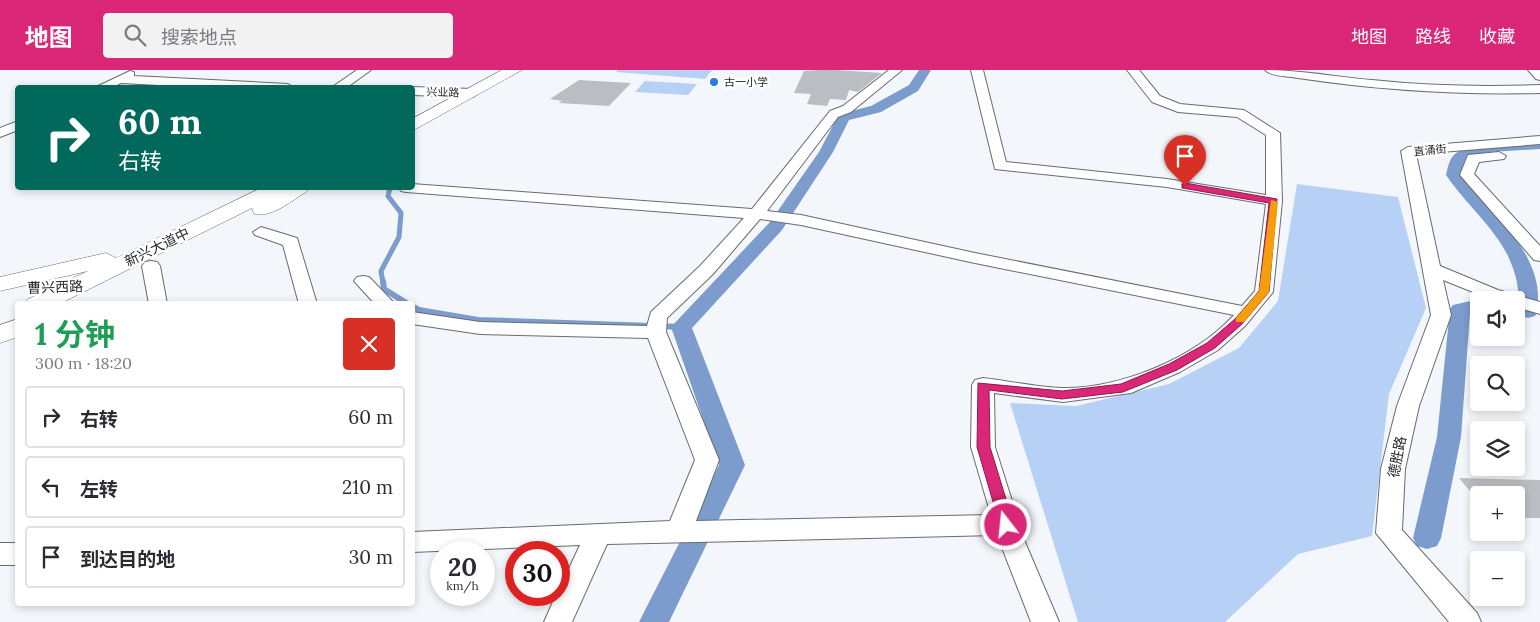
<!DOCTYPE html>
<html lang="zh">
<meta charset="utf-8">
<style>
body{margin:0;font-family:Lora,"Noto Sans SC",serif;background:#f2f2f3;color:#2b2b33;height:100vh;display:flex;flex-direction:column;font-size:19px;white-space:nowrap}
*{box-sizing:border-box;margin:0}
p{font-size:16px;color:#7c7c81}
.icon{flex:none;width:28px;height:28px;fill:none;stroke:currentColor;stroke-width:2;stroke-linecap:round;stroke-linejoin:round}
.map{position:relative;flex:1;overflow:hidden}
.drawer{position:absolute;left:15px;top:231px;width:400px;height:305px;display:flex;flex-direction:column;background:#fff;border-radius:5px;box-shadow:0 2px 8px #0003}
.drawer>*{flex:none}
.guide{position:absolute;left:15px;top:15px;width:400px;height:105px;border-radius:5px;box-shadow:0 2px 8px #0003;background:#00695c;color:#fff;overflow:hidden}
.fabs{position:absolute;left:1470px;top:221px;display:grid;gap:10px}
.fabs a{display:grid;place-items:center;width:55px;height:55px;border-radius:5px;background:#fff;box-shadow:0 2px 8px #0003;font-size:25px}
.speed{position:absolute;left:430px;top:471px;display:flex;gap:10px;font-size:25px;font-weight:700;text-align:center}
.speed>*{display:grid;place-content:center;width:65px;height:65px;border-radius:50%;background:#fff;box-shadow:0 2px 8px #0003;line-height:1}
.speed small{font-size:12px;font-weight:400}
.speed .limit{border:8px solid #d22;background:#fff;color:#111}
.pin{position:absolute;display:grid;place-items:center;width:42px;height:42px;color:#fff;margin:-51px -21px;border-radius:50% 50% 50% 0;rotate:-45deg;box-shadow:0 0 5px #0007}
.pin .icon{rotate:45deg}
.me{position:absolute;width:55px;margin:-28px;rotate:344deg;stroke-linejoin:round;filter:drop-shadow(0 0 4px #0008)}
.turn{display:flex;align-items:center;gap:18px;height:105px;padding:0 20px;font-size:22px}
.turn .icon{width:65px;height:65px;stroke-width:2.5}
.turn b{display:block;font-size:35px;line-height:42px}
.round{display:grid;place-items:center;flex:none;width:52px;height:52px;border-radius:5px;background:#f2f2f3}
.head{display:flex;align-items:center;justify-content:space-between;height:85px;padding:0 20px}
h1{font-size:30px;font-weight:700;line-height:38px;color:#1e9e55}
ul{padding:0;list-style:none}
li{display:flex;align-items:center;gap:15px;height:62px;margin:0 10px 8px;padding:0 10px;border:2px solid #e1e1e2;border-radius:5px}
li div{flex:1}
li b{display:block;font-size:19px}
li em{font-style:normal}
header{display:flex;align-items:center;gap:30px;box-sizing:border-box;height:70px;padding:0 25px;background:#db2777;color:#fff}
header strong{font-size:24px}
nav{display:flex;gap:28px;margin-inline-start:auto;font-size:18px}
.search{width:350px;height:45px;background:#f2f2f3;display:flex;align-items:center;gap:12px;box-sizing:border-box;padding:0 18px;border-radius:5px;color:#7c7c81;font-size:19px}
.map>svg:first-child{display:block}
.green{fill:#b7d1f6}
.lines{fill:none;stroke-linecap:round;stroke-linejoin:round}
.stream-far1{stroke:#7b9ccc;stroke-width:5}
.stream{stroke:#7b9ccc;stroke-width:6}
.canal{fill:#7b9ccc;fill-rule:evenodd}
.building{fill:#babdc1}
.street-casing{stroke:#686b6f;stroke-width:2}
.secondary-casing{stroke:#686b6f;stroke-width:1}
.street{fill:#fff;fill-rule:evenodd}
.secondary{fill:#fff;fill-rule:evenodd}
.route{fill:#db2777;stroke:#8e194d}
.slow{fill:#f59e0b}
.poi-dot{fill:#287ae5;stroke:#fff;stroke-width:2}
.labels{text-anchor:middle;stroke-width:5;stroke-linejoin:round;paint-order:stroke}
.far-poi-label{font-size:11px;fill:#262729;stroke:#fff;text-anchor:start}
.far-street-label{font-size:11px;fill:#262729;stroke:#fff}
.street-label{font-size:14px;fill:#262729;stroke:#fff}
</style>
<header>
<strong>地图</strong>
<div class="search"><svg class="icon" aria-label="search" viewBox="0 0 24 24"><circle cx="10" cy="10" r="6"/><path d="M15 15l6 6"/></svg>搜索地点</div>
<nav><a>地图</a><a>路线</a><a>收藏</a></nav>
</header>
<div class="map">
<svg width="1540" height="552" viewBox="0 0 1540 552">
<rect width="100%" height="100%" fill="#f3f6fb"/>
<g class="green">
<polygon points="618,0 712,0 705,9 616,2"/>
<polygon points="645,11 697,14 688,25 635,22"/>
<polygon points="1297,114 1398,127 1426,238 1389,324 1372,466 1298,484 1225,552 1078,552 1010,333 1076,336 1169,314 1239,278 1278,231"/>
</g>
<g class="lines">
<polyline class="stream-far1" points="383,213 381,201 399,167 401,143 388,126 390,118"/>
<g class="stream">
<polyline points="383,211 384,219 408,234"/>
<polyline points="412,236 419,240 478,250 681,257"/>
</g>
<g class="canal">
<polygon points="919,0 931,0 918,21 881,42 849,50 833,82 782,160 692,258 745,395 669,552 639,552 719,395 671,257 770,152 819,82 839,44 871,36 909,15"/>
<path d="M 1540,71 L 1540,79 L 1489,82 L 1475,85 L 1465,90 L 1462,105 C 1489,137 1539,182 1538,228 C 1538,235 1539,241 1535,246 L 1528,248 L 1521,246 C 1516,239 1520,229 1518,220 C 1517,208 1513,197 1508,186 C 1493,156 1465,133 1446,105 C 1448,97 1449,89 1455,84 C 1472,69 1519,71 1540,71 Z"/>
<polygon points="1479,229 1483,230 1479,230 1479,241 1470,243 1461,367 1441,468 1437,476 1427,479 1417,476 1413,468 1437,367 1450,239 1453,235"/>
</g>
</g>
<g class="building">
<polygon points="819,0 836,0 882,3 858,22 849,20 846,30 830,29 827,36 807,34 811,24 794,23 804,1"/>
<polygon points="579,10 631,13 609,36 559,33 562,31 550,29"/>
<polygon points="1459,408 1540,410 1540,448 1516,448 1516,425 1473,425"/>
</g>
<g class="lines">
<defs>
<g id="street">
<polygon points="357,0 371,0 346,18 331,18"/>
<path d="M 889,0 L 902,0 L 851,42 L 838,47 L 767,141 L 801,145 L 975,183 L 1242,236 L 1255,221 L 1266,134 L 1167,117 L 995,99 L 971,0 L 983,0 L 1006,92 L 1167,109 L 1266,125 L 1266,65 L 1237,47 L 1178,42 L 1152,32 L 1127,0 L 1139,0 L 1160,26 L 1180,34 L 1244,40 L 1280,63 L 1282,131 L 1273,222 L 1245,256 L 1218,280 L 1180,302 L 1131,323 L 1063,332 L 994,323 L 995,377 L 1025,472 L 1059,552 L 1031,552 L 997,465 L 607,474 L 572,552 L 544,552 L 556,525 L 559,525 L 559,520 L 580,475 L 412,482 L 412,462 L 670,451 L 695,390 L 648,268 L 480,264 L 412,254 L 412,242 L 480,252 L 647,256 L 651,242 L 700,196 L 744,148 L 406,122 L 401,121 L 399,118 L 412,118 L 412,114 L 752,139 L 830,41 L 843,36 ZM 760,149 L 801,155 L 975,193 L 1234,245 C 1195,288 1120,319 1062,318 C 1036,317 1009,311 983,308 L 975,310 L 972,315 L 971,377 L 991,445 L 696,451 L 719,390 L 666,262 L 667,248 L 713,204 Z"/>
<path d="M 1265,0 C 1301,0 1336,7 1372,10 C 1428,16 1484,17 1540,15 L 1540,23 C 1459,25 1378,20 1298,8 C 1289,6 1272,7 1265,0 Z"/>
<polygon points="1528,0 1540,0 1540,10 1536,9"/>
<polygon points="130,1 134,2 134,6 288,14 294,18 213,18 121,13 111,18 94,18"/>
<polygon points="412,17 473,19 479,23 473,27 412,25"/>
<polygon points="18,51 18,60 0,67 0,58"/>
<polygon points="1540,66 1540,74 1416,84 1440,196 1498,220 1540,232 1540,244 1516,237 1516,230 1493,230 1443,210 1451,245 1419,336 1405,399 1402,460 1477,543 1481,552 1449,552 1376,463 1381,399 1397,336 1431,245 1401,81 1408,77"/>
<polygon points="1499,82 1506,86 1504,89 1479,92 1474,104 1540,176 1540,191 1534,190 1460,105 1468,85"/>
<polygon points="261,157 297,168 317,234 299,234 283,175 255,165 253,162"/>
<polygon points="151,191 157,192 160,196 167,234 149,234 142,196 145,192"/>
<polygon points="363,206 369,207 395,234 375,234 354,211 357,207"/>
<rect x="0" y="473" width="18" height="22"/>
</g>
<g id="secondary">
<polygon points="502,0 522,0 412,61 412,49"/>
<path d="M 261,118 L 309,118 L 306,122 C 291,131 272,148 254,144 L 252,138 L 59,234 L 24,234 L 28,229 L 88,201 L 0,221 L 0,207 L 106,183 L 116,188 Z"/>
<polygon points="18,249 18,267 0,273 0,255"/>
</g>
</defs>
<use href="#street" class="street-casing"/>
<use href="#secondary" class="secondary-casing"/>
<use href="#street" class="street"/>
<use href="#secondary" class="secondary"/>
</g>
<polygon class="route" points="1185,113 1277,129 1269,222 1242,254 1215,278 1177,300 1123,322 1062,329 989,320 990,377 1014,455 1012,459 1001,459 977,377 978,313 1062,321 1121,314 1169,294 1207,273 1235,249 1259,221 1269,133 1182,118 1182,114"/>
<polygon class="slow" points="1271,130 1278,132 1269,222 1244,252 1236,252 1236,248 1259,221"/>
<circle class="poi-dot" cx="714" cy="12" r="5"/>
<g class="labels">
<g class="far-poi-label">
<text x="724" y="16">古一小学</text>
</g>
<g class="far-street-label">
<text transform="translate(443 22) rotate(2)" y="4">兴业路</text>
<text transform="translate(1430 80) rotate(-6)" y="4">直涌街</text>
</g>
<g class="street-label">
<text transform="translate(157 177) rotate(-26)" y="5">新兴大道中</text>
<text transform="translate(55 217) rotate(-2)" y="5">曹兴西路</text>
<text transform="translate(1397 387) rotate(-79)" y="5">德胜路</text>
</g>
</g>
</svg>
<div class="fabs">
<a><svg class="icon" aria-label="sound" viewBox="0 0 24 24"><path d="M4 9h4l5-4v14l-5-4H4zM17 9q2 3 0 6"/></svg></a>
<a><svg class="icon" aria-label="search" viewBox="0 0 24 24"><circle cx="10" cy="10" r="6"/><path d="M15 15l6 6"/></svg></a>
<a><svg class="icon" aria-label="layers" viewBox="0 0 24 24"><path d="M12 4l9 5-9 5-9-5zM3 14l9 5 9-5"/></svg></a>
<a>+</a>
<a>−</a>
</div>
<div class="speed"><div>20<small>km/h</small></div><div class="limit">30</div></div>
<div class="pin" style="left:1185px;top:116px;background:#d93025"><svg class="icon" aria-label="arrive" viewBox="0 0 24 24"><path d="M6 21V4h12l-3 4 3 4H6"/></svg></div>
<svg class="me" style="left:1006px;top:455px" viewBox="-20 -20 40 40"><circle r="17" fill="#db2777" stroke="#fff" stroke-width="3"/><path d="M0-11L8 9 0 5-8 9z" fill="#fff"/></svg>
<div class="guide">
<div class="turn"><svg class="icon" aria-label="right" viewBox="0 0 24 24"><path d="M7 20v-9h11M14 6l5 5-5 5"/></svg><div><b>60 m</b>右转</div></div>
</div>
<section class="drawer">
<div class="head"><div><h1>1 分钟</h1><p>300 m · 18:20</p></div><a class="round" style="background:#d93025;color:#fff"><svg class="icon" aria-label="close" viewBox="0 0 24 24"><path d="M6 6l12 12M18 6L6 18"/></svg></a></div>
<ul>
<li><svg class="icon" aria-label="right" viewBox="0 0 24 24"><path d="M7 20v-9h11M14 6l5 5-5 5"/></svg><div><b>右转</b></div><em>60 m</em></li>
<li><svg class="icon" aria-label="left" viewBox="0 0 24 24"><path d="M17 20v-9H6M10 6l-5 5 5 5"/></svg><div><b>左转</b></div><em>210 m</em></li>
<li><svg class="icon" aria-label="arrive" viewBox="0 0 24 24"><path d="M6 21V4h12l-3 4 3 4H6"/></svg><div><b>到达目的地</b></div><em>30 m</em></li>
</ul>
</section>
</div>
